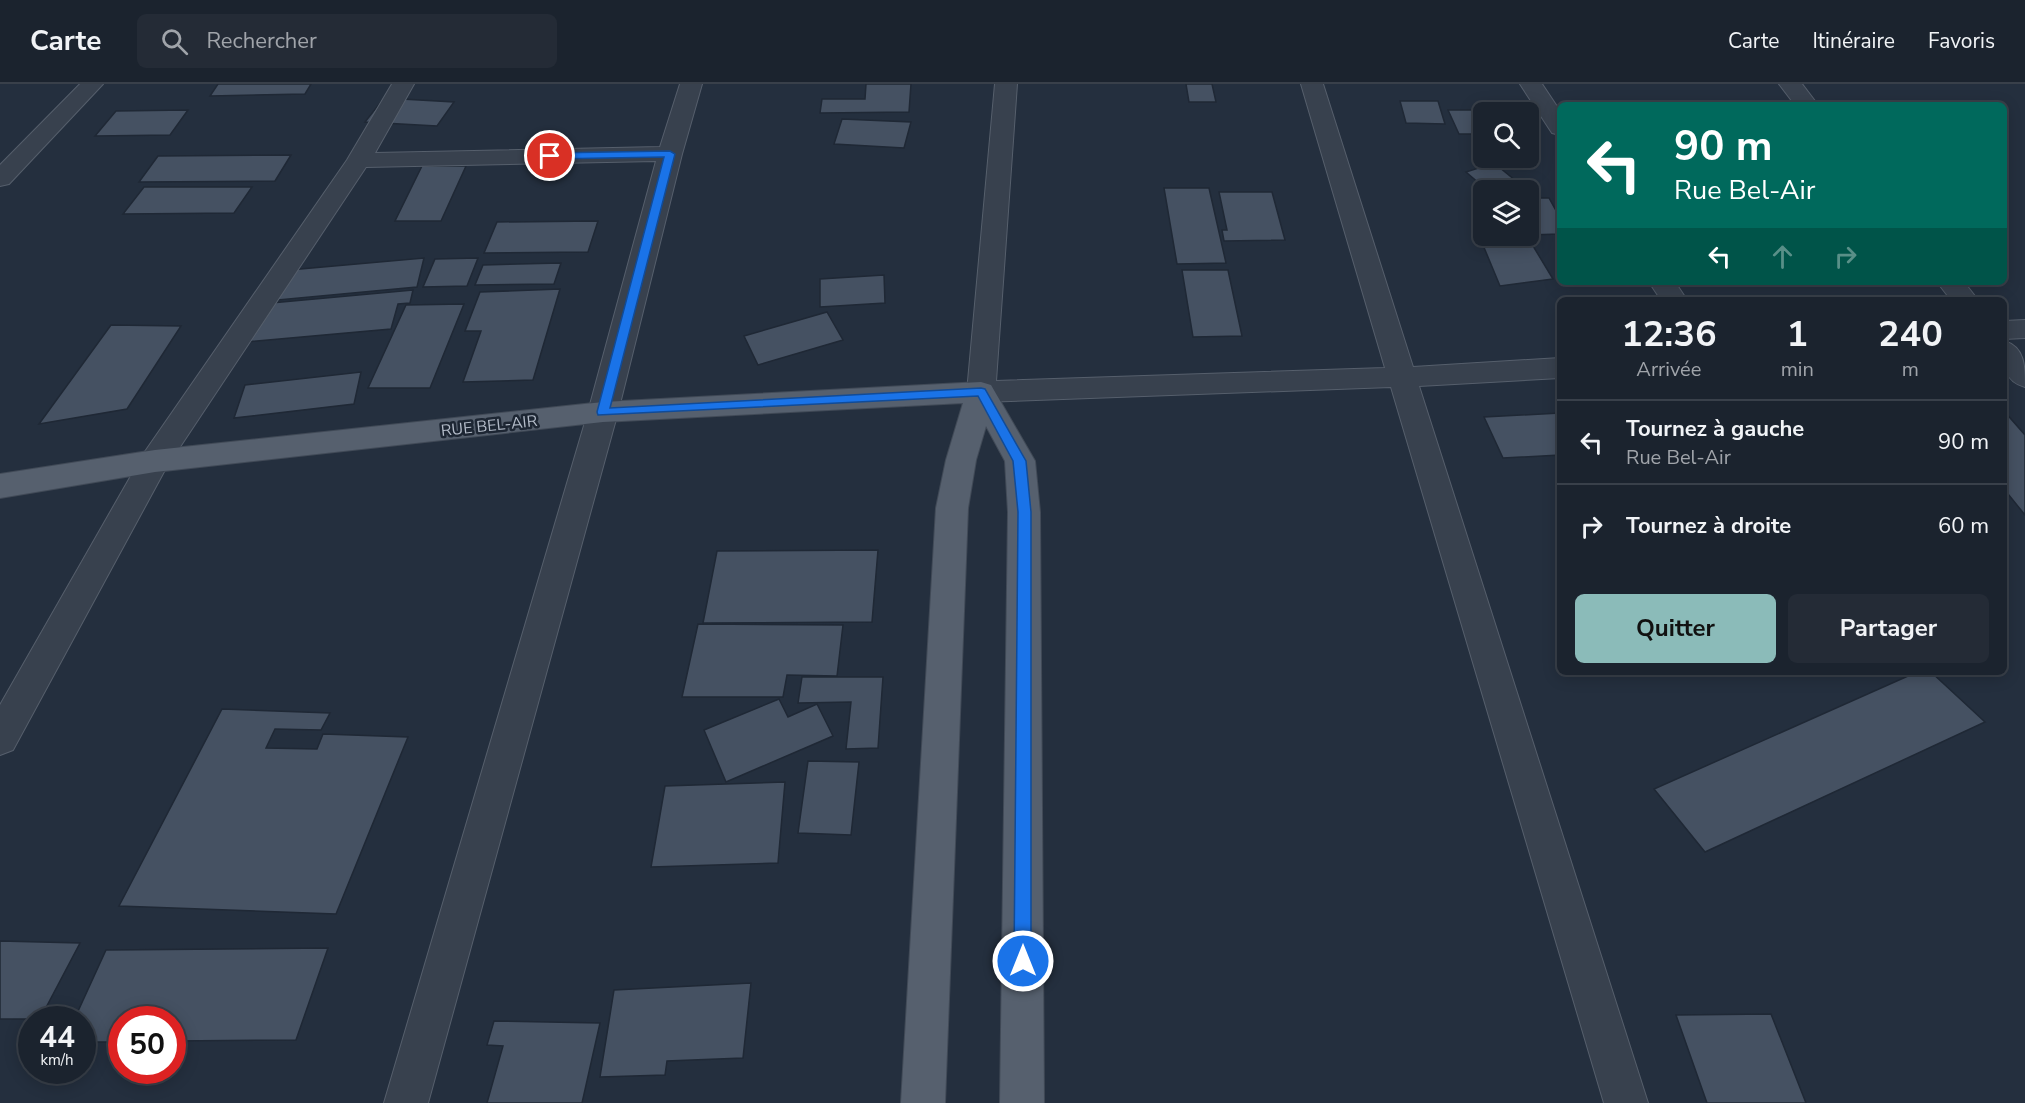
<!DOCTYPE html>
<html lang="fr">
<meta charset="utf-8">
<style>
body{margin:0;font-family:"Nunito Sans",sans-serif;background:#242b36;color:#f1f3f6;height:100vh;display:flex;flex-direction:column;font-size:22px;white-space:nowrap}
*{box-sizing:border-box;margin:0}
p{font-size:20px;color:#a0a4aa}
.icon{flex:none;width:33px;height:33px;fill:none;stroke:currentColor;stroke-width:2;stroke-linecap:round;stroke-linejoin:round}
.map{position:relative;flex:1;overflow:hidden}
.panel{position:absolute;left:1557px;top:213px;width:450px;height:378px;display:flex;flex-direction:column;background:#1b232e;border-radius:9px;box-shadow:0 3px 15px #0003,0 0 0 2px #39404a}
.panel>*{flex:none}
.hud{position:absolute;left:1557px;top:18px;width:450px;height:183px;border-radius:9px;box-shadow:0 3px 15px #0003,0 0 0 2px #39404a;background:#00695c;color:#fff;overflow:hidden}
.controls{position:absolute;left:1473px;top:18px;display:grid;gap:12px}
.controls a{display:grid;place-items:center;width:66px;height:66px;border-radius:9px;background:#1b232e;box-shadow:0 3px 15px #0003,0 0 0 2px #39404a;font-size:30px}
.speed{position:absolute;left:18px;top:922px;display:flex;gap:12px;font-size:30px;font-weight:700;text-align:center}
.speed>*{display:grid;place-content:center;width:78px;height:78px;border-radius:50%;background:#1b232e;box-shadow:0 3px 15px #0003,0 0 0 2px #39404a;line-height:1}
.speed small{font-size:15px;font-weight:400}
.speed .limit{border:9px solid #d22;background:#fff;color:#111}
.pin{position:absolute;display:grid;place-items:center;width:51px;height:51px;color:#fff;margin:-26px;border:3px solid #fff;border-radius:50%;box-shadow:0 2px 6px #0007}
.me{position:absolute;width:66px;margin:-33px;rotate:0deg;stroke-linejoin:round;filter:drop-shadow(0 0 4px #0008)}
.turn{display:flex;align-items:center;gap:21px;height:126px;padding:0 18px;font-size:27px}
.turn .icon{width:78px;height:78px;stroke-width:2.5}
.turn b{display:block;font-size:42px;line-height:51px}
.lanes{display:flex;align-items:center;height:57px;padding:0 18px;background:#0003;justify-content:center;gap:30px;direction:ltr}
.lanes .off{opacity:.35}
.eta{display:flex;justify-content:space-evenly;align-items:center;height:102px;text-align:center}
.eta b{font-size:36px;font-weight:700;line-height:42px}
.primary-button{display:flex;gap:12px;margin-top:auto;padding:12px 18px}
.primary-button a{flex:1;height:69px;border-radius:9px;background:#8bbbb9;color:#111;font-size:24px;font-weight:700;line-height:69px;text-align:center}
.primary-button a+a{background:#242b36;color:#f1f3f6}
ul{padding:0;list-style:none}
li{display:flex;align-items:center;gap:18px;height:84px;padding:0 18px;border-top:2px solid #39404a}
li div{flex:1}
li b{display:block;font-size:22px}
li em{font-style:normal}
header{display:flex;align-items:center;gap:36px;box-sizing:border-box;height:84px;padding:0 30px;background:#1b232e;border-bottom:2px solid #39404a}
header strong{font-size:28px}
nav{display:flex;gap:33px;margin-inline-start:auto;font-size:21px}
.search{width:420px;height:54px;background:#242b36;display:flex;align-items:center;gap:15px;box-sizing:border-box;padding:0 21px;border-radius:9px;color:#a0a4aa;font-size:22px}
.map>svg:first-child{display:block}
.building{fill:#455162;stroke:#1f2835;stroke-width:1.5}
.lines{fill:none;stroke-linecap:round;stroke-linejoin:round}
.minor-casing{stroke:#565f6c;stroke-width:2}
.major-casing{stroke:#414a57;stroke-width:2}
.minor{fill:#38414e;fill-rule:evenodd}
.major{fill:#56606e;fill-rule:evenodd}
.route{fill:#1a73e8;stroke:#114b97;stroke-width:1.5}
.labels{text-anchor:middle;stroke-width:5;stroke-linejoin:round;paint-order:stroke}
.street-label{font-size:16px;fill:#b4bcc9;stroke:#1d2633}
</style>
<header>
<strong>Carte</strong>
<div class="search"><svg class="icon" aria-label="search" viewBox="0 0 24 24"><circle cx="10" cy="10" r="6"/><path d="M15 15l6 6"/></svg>Rechercher</div>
<nav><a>Carte</a><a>Itinéraire</a><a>Favoris</a></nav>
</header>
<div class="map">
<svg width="2025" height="1019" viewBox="0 0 2025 1019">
<rect width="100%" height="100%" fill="#242f3e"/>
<g class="building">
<polygon points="218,0 311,0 305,10 210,12"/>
<polygon points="866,0 911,0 909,28 820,29 822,15 865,15"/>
<polygon points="1186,0 1212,0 1216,18 1189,18"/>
<polygon points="384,14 454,18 437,42 365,38"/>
<polygon points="1400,17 1438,17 1445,40 1406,39"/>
<polygon points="188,26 170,51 95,52 116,27"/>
<polygon points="1448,26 1501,26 1503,28 1484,28 1484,50 1459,50"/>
<polygon points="842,35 911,38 904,64 834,60"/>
<polygon points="291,71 275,97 139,98 158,72"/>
<polygon points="1494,79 1516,97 1487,106 1466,88"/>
<polygon points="422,82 466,82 441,137 395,137"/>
<polygon points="144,103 252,103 234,129 123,130"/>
<polygon points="1164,104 1209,104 1226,179 1177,180"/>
<polygon points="1219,108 1272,108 1285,156 1224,157 1222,146 1227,146"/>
<polygon points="1528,114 1549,114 1560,134 1560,150 1528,151"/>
<polygon points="598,137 588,168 484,169 497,138"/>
<polygon points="1478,149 1527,152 1553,195 1500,202"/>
<polygon points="424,174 417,203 267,217 278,187"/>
<polygon points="478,174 467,202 423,203 435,175"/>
<polygon points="561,179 554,200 475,201 483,181"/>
<polygon points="1182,186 1228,186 1242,252 1193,253"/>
<polygon points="884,191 885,219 820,223 820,195"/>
<polygon points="560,205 533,296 463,298 481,247 465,247 480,208"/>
<polygon points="413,206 410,219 398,220 391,245 246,258 260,220"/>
<polygon points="464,220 430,304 368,304 406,221"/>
<polygon points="827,228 843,256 758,281 744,252"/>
<polygon points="111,241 181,242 127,325 39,340"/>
<polygon points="361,288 354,320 234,334 245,301"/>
<polygon points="2004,327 2025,351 2025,431 2004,405"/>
<polygon points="1560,329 1560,371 1503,374 1484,333"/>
<polygon points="878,466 872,538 703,539 717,467"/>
<polygon points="698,540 843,541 837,592 787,591 783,613 682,613"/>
<polygon points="1917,588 1931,588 1985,638 1705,768 1654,705"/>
<polygon points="802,593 883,593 878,664 846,665 851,618 798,619"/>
<polygon points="779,615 788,633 817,620 833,652 726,698 704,646"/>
<polygon points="222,625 330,629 321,646 275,645 266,664 317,665 323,650 408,653 336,830 119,822"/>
<polygon points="808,677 859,678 851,751 798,749"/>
<polygon points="785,698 778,779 651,783 665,702"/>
<polygon points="0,857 80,859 40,935 0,935"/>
<polygon points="328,864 296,956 172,957 172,936 122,936 122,958 82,958 82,936 74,936 106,866"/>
<polygon points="751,899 743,974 667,977 665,991 600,993 614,906"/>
<polygon points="1771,930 1806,1019 1707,1019 1676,931"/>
<polygon points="494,937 600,939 582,1019 487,1019 503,962 487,961"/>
</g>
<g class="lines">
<defs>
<g id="minor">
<polygon points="80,0 103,0 9,100 0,102 0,81"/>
<polygon points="392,0 414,0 375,69 660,63 680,0 702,0 682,70 618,328 428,1019 384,1019 588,328 656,77 366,83 166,384 13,666 0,671 0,621 144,369 347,76"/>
<polygon points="995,0 1017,0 996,297 1385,284 1301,0 1323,0 1413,283 1560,274 1560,294 1419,302 1648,1019 1604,1019 1391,303 981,318 971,315 967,308"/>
<polygon points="1520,0 1542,0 1560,27 1560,51 1552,49"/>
<polygon points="1779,0 1802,0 1818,21 1795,21"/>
<polygon points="1649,198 1675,198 1687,216 1661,216"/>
<polygon points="1937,198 1964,198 1978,216 1951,216"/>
<polygon points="2025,236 2025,254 2004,255 2004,237"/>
<path d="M 2004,257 C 2025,263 2025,282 2025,303 C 2001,296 2004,278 2004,257 Z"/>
</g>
<polygon id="major" points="981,298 991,301 1035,377 1040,428 1044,1019 1000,1019 1008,428 1005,377 986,342 976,376 968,424 945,1019 901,1019 936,424 946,376 963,319 603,338 155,388 0,414 0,390 155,366 603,318"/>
</defs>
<use href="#minor" class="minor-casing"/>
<use href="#major" class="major-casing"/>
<use href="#minor" class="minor"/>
<use href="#major" class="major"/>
</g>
<polygon class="route" points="670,67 675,70 610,324 981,304 985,305 1026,377 1031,428 1031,877 1029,883 1023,886 1017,883 1014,877 1018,428 1013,377 978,312 598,331 597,328 664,73 550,75 545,72 550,69"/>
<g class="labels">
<g class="street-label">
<text transform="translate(489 341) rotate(-6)" y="6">RUE BEL-AIR</text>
</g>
</g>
</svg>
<div class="controls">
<a><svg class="icon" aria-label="search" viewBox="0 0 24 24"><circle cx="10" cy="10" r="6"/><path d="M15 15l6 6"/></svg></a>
<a><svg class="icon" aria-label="layers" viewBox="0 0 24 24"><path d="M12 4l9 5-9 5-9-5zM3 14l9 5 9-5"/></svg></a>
</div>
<div class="speed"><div>44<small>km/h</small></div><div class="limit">50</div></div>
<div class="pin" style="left:550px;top:72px;background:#d93025"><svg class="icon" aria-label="arrive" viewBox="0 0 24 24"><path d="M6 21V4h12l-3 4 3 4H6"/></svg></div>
<svg class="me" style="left:1023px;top:877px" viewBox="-20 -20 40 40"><circle r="17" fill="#1a73e8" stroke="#fff" stroke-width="3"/><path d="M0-11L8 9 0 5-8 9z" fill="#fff"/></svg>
<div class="hud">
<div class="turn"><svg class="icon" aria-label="left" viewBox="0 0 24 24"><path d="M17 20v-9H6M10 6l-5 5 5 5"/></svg><div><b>90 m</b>Rue Bel-Air</div></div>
<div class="lanes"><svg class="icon" aria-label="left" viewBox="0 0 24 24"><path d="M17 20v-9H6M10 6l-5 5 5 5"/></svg><svg class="icon off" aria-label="ahead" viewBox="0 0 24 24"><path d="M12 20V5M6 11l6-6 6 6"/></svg><svg class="icon off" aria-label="right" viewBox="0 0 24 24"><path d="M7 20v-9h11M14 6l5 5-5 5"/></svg></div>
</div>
<section class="panel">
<div class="eta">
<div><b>12:36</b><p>Arrivée</p></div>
<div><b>1</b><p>min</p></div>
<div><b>240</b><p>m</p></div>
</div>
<ul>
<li><svg class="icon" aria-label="left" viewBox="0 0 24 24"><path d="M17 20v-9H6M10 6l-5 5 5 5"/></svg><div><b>Tournez à gauche</b><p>Rue Bel-Air</p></div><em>90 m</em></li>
<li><svg class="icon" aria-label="right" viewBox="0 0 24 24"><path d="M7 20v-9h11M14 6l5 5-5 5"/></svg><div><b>Tournez à droite</b></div><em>60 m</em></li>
</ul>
<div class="primary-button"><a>Quitter</a><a>Partager</a></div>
</section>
</div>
